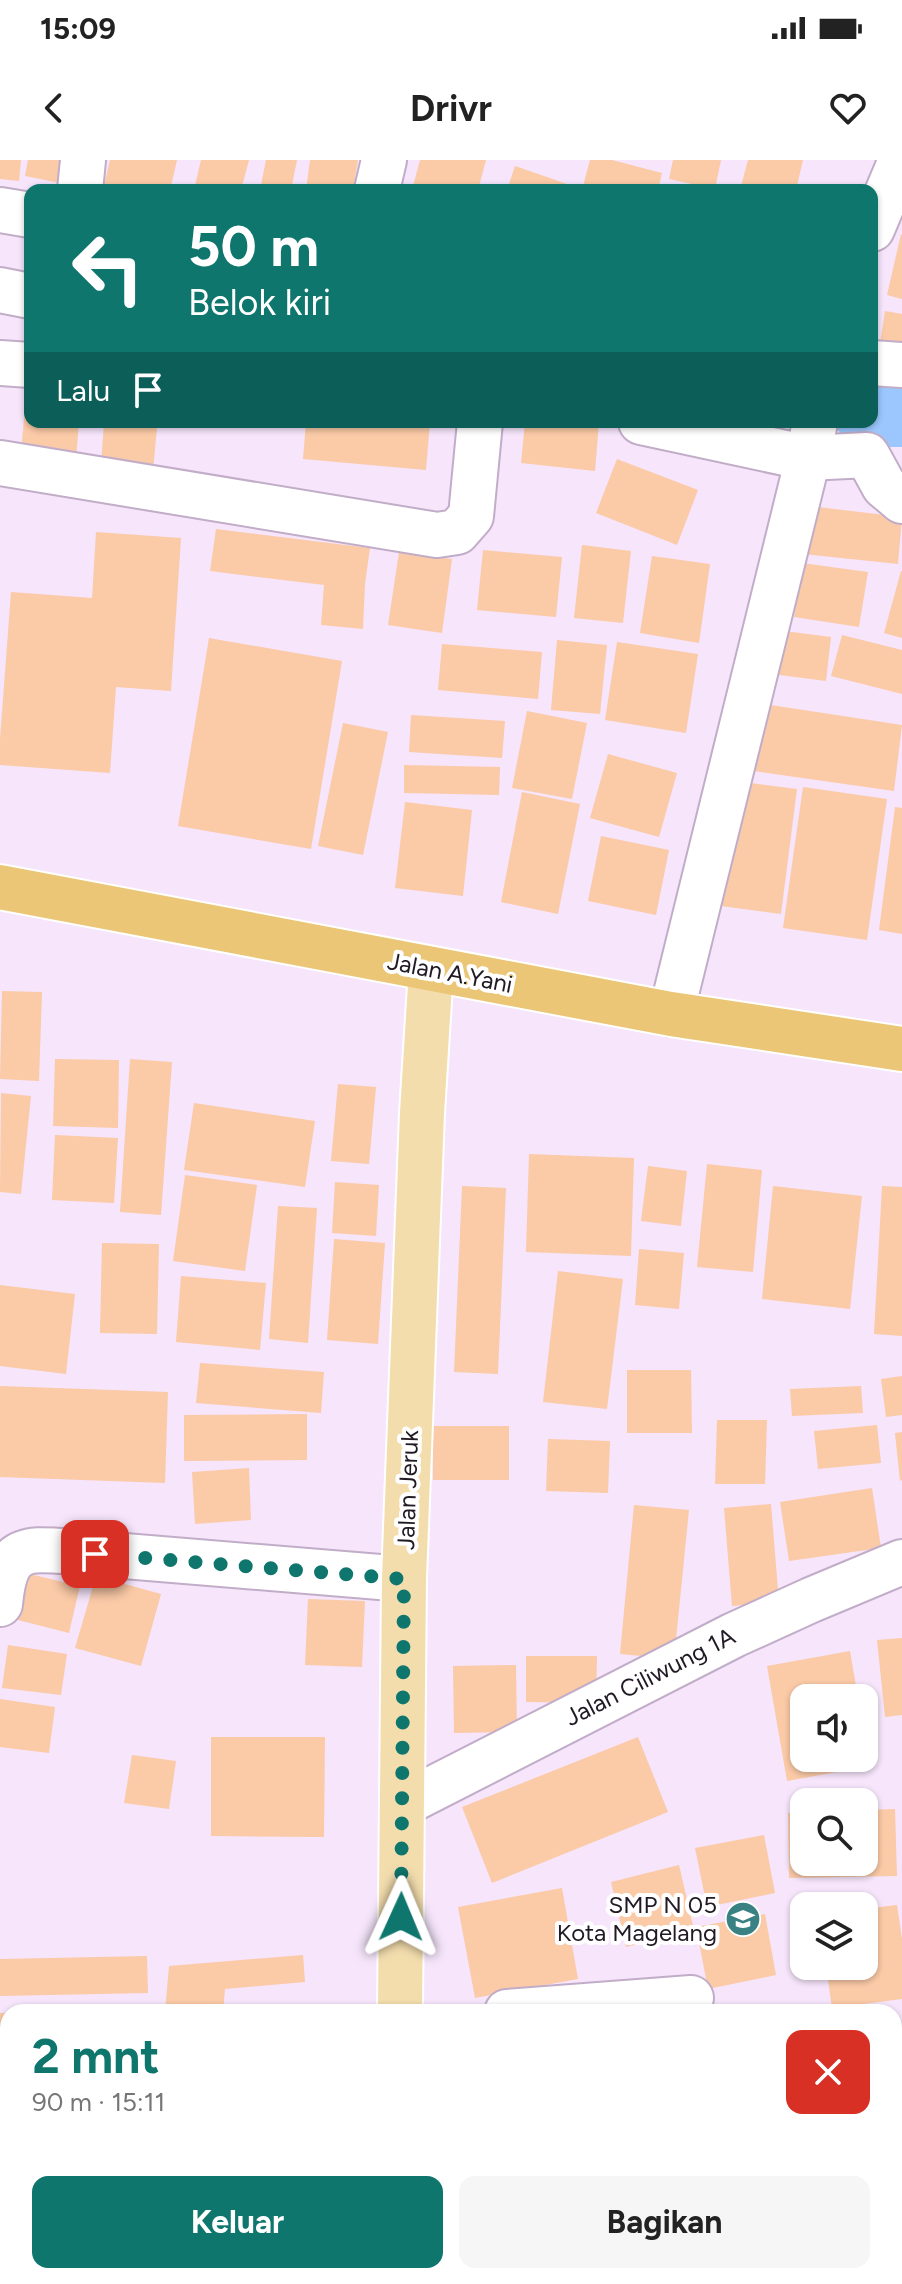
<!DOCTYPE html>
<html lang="id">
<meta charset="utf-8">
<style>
body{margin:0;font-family:Figtree,sans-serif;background:#f6f6f6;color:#222;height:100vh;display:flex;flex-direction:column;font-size:30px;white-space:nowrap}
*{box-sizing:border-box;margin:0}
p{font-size:26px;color:#767676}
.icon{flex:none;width:44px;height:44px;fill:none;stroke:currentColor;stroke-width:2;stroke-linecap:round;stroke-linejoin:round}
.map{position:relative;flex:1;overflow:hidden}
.drawer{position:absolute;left:0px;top:1844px;width:902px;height:280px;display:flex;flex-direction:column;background:#fff;border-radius:24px 24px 0 0;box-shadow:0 2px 6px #0004}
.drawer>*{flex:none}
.hud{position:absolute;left:24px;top:24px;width:854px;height:244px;border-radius:16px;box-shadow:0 2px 6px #0004;background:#0f766e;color:#fff;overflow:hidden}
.buttons{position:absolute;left:790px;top:1524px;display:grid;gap:16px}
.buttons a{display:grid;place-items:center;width:88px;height:88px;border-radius:16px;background:#fff;box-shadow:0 2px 6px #0004;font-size:40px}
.pin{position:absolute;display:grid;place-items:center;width:68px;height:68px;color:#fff;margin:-34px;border-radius:16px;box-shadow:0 4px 12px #0006}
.me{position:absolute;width:88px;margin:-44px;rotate:1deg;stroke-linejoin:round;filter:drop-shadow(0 0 6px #0008)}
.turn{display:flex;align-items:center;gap:28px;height:168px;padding:0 32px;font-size:36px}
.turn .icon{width:104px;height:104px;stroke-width:2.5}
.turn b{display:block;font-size:56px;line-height:68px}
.then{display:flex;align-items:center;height:76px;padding:0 32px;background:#0003;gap:16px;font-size:30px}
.round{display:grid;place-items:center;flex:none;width:84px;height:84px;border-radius:16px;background:#f6f6f6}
.summary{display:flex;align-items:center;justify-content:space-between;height:136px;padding:0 32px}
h1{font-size:48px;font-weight:700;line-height:60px;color:#0f766e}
.cta{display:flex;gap:16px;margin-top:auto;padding:16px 32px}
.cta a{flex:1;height:92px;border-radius:16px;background:#0f766e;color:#fff;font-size:32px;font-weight:700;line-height:92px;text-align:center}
.cta a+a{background:#f6f6f6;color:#222}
.status{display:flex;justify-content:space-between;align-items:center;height:56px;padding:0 40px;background:#fff;direction:ltr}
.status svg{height:22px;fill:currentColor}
header{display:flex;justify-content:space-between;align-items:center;height:104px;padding:0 32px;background:#fff;font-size:36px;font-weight:700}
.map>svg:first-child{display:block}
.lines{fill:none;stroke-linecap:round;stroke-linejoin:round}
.river{stroke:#9bc7fe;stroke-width:86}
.building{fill:#fbcaa7}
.minor-casing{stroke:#c2adc8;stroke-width:48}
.major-casing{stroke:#fff;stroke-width:48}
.highway-casing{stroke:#fff;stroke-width:48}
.minor{stroke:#fff;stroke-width:44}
.major{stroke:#f3ddad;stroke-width:44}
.highway{stroke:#ebc677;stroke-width:44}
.route{stroke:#0f766e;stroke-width:14;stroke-dasharray:0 25.2}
.labels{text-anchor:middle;stroke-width:8;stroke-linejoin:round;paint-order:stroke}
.street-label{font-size:24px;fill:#211923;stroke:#fff}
.poi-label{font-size:24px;fill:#211923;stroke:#fff;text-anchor:end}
</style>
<div class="status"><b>15:09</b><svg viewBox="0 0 49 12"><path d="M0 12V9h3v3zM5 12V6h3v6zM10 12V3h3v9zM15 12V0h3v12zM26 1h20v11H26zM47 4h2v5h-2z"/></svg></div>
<header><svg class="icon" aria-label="back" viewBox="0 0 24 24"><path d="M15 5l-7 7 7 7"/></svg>Drivr<svg class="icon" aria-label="heart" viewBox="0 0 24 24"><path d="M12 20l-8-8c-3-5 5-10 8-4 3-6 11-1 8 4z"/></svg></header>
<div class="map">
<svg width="902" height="2124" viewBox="0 0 902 2124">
<rect width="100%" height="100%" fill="#f6e5fb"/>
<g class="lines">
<polyline class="river" points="872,244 902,244"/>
</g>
<g class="building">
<polygon points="0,0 21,0 19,21 0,19"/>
<polygon points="28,0 64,0 60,23 25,16"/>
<polygon points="110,0 177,0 170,30 103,30"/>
<polygon points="201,0 249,0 241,30 194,30"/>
<polygon points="266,0 297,0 291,30 260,30"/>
<polygon points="310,0 358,0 353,30 306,30"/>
<polygon points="420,0 486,0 478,30 412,30"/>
<polygon points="590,0 612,0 662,13 658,30 582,30"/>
<polygon points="673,0 721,0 715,29 669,19"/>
<polygon points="748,0 803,0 796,30 740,30"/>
<polygon points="515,6 570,25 569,30 507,30"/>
<polygon points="901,74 902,75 902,139 887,135"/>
<polygon points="885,151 902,154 902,193 879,190"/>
<polygon points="27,222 30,222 30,262 79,262 76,299 21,294"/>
<polygon points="306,262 430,262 426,310 303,299"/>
<polygon points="525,262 599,262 595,311 521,303"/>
<polygon points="104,263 157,267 152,322 100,318"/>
<polygon points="617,299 698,330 677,385 596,353"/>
<polygon points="809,346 902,357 898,404 803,394"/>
<polygon points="216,369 370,388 365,424 363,469 321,465 324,425 210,411"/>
<polygon points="96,372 181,378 171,531 116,527 110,613 0,605 0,579 11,432 92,438"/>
<polygon points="582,385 631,391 623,463 574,458"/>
<polygon points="483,390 562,397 556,457 477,450"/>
<polygon points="399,392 452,399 442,473 388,465"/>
<polygon points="652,396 710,404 699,483 640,473"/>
<polygon points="802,403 868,412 859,467 794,457"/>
<polygon points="901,411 902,411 902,478 884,473"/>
<polygon points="776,470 831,477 826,521 772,514"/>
<polygon points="842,475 902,490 902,534 831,516"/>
<polygon points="209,478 342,501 311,689 178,666"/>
<polygon points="557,480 607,485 600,554 551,550"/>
<polygon points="617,482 698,494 686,573 605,560"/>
<polygon points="442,484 542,492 538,539 438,530"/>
<polygon points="764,544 902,565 894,631 754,611"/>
<polygon points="527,551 587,563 572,639 512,628"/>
<polygon points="411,555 505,561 502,598 409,592"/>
<polygon points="343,563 388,572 363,695 318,686"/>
<polygon points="608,594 677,613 659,677 590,658"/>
<polygon points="404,605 500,607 499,635 404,633"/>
<polygon points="736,621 797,629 781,754 721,746"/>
<polygon points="803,627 887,639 867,780 783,768"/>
<polygon points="522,632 580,644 558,754 501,742"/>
<polygon points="405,642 472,650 463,736 395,728"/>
<polygon points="895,647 902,648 902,774 879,770"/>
<polygon points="601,676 669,690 656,755 588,741"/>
<polygon points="2,831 42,832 39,921 0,919"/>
<polygon points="55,899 119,900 118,968 53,966"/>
<polygon points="130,899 172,902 161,1055 120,1052"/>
<polygon points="338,924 376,927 369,1004 331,1001"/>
<polygon points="1,933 31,936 21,1034 0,1032"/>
<polygon points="194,943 315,961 305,1027 184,1010"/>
<polygon points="55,975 118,978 114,1043 52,1040"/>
<polygon points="529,994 634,998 631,1096 526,1092"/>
<polygon points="707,1004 762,1010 753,1112 697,1107"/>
<polygon points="648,1006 687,1011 681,1066 641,1061"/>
<polygon points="185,1015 257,1025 245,1111 173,1101"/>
<polygon points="335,1022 379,1025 376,1076 332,1073"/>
<polygon points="462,1026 506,1028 498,1214 454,1212"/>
<polygon points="773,1026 862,1036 850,1149 762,1139"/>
<polygon points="882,1026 902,1027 902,1176 874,1174"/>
<polygon points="278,1046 317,1048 308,1183 269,1179"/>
<polygon points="334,1079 385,1083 378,1184 327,1180"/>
<polygon points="102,1083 159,1084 157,1174 100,1173"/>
<polygon points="639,1089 684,1093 679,1149 635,1145"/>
<polygon points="558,1111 623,1119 607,1249 543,1242"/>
<polygon points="181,1116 266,1123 260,1190 176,1182"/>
<polygon points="0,1125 75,1134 66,1214 0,1206"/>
<polygon points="200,1203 324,1212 321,1253 196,1243"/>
<polygon points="627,1210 691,1210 692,1273 627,1273"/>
<polygon points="902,1216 902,1255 886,1257 881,1219"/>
<polygon points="0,1226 168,1232 165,1323 0,1317"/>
<polygon points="861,1226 863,1253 792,1256 790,1229"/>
<polygon points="307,1254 307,1300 184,1301 184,1255"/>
<polygon points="717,1260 767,1260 765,1324 715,1324"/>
<polygon points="877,1265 881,1303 818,1309 814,1271"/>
<rect x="433" y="1266" width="76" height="54"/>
<polygon points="902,1272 902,1320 900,1321 895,1273"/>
<polygon points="548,1279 610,1281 608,1333 546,1331"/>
<polygon points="249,1308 251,1360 195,1364 192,1312"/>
<polygon points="872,1328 881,1388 789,1401 780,1342"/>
<polygon points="771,1344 779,1442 732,1446 724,1348"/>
<polygon points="634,1345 689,1350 674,1499 620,1494"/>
<polygon points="21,1412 80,1426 69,1473 10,1458"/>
<polygon points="96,1416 161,1434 141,1506 75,1488"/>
<polygon points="308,1439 365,1441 362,1507 305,1505"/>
<polygon points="902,1478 902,1555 885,1557 877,1480"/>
<polygon points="8,1485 67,1494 61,1535 2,1528"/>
<polygon points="850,1491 858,1538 804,1538 804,1598 864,1598 864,1583 866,1582 870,1606 787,1621 767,1506"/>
<polygon points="526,1496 597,1496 596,1543 526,1542"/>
<polygon points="516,1505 517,1572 454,1573 453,1506"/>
<polygon points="0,1539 55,1547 49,1593 0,1587"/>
<polygon points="211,1577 325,1577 324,1677 211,1676"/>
<polygon points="638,1577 668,1652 492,1723 462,1647"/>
<polygon points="132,1595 176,1601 169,1649 124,1643"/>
<polygon points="895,1649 897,1716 789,1718 788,1653 804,1652 804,1702 864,1702 864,1650"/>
<polygon points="764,1675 775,1733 707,1747 695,1688"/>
<polygon points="679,1705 694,1770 626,1787 611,1722"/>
<polygon points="562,1728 578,1819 475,1838 458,1747"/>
<polygon points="897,1745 902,1779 902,1839 832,1848 826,1806 864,1806 864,1749"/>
<polygon points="765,1754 776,1815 708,1829 696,1767"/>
<polygon points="303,1795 305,1822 225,1829 223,1852 165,1852 169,1806"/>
<polygon points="147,1796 148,1833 0,1836 0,1799"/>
<polygon points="0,1853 8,1853 8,1950 0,1949"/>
<polygon points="894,2071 902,2071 902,2124 783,2124 783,2116 894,2116"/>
<polygon points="0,2098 8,2098 8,2116 23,2116 23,2124 0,2124"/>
<polygon points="44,2116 146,2116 146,2124 43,2124"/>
<polygon points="414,2116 505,2116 502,2124 412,2124"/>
<polygon points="536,2116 591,2116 589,2124 533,2124"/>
<polygon points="669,2116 743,2116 744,2124 669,2124"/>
</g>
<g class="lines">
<defs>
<g id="minor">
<polyline points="80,30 83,0"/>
<polyline points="377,30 384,0"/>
<polyline points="0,50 30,55"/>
<polyline points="872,69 901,0"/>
<polyline points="0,130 30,136"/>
<polyline points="0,203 30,205"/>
<polyline points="872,203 902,205"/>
<polyline points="641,262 808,298 867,295 884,326 902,341"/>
<polyline points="0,303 437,375 457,372 471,356 480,262"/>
<polyline points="671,854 808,298 815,262"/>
<path d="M 0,1444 C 2,1426 4,1400 24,1393 C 35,1388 52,1391 64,1391 L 404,1419"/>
<polyline points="403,1644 734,1475 811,1440 902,1402"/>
<polyline points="507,1852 691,1838"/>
<polyline points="0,2044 8,2045"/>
<polyline points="651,2116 652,2124"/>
</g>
<g id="major">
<polyline points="400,1852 404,1419 422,953 431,809"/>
<polyline points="363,2124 366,2116"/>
</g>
<polyline id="highway" points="0,727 671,854 902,889"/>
</defs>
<use href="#minor" class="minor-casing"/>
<use href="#major" class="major-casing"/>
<use href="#highway" class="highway-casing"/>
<use href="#minor" class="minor"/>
<use href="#major" class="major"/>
<use href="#highway" class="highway"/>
</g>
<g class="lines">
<polyline class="route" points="95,1394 404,1419 401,1757"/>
</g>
<defs>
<symbol id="school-disc" viewBox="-11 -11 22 22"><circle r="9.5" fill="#398183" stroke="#fff"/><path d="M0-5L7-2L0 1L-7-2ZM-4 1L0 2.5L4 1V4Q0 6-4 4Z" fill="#fff"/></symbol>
</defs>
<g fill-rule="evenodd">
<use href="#school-disc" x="723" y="1739" width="40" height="40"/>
</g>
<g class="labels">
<g class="street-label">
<text transform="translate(450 813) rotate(11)" y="8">Jalan A.Yani</text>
<text transform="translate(408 1330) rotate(-88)" y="8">Jalan Jeruk</text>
<text transform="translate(650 1517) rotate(-27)" y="8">Jalan Ciliwung 1A</text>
</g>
<g class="poi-label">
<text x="717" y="1753">SMP N 05<tspan x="717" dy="28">Kota Magelang</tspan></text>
</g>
</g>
</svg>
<div class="buttons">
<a><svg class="icon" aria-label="sound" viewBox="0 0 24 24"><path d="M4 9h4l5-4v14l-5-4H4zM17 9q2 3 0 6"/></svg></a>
<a><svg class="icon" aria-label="search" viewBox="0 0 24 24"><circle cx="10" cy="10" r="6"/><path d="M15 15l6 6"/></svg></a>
<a><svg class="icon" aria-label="layers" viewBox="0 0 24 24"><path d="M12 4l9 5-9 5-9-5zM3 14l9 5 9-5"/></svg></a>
</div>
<div class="pin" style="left:95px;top:1394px;background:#d93025"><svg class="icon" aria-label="arrive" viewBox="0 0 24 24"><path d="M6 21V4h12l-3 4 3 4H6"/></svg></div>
<svg class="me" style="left:401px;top:1757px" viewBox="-20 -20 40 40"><path d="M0-17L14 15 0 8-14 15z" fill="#0f766e" stroke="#fff" stroke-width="4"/></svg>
<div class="hud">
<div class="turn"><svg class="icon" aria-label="left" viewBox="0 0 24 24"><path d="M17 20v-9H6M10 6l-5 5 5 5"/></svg><div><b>50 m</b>Belok kiri</div></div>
<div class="then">Lalu<svg class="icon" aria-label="arrive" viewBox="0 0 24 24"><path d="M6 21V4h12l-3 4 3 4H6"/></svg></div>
</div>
<section class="drawer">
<div class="summary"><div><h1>2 mnt</h1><p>90 m · 15:11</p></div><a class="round" style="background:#d93025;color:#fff"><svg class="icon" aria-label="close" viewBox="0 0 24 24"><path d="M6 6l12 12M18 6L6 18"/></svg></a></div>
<div class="cta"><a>Keluar</a><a>Bagikan</a></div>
</section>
</div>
